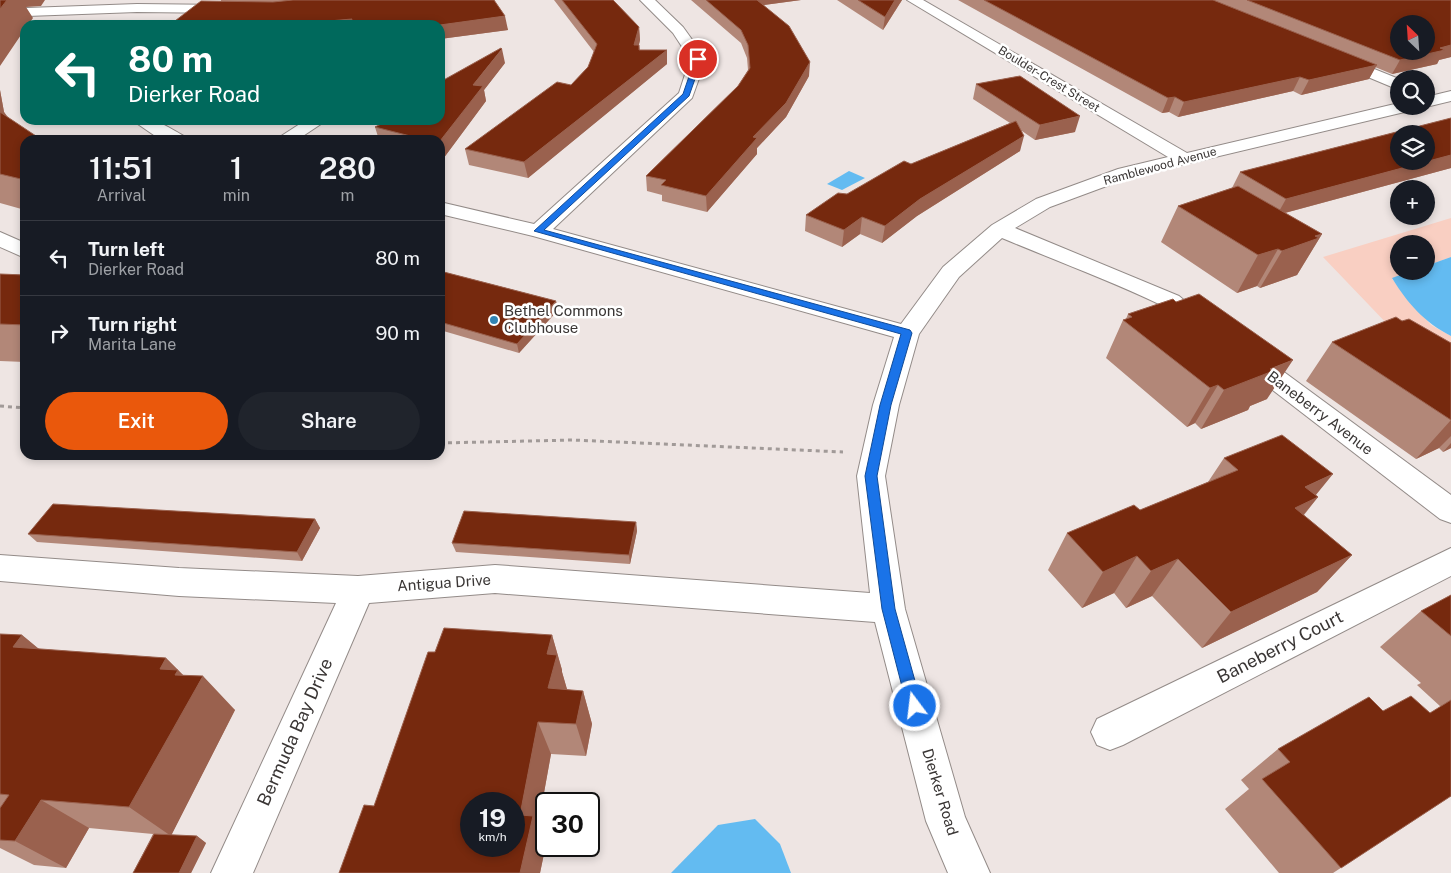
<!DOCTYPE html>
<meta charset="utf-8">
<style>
body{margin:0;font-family:"Public Sans",sans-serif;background:#20242c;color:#f1f3f6;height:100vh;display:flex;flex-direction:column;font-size:19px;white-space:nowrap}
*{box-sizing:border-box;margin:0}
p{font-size:16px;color:#9ea1a6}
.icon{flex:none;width:28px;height:28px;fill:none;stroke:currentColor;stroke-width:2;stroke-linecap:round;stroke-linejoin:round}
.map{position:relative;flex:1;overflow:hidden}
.panel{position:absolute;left:20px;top:135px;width:425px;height:325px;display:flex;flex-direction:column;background:#171b24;border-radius:15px;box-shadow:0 2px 8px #0003}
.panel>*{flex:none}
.hud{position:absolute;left:20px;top:20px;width:425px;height:105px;border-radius:15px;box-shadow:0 2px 8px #0003;background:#00695c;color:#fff;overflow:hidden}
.needle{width:32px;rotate:335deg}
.fabs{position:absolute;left:1390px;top:15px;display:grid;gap:10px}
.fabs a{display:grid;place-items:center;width:45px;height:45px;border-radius:50%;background:#171b24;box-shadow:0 2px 8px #0003;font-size:25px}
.speed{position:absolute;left:460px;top:792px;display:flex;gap:10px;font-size:25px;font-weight:700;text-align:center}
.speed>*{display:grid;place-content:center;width:65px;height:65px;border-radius:50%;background:#171b24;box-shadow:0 2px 8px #0003;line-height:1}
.speed small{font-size:12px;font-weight:400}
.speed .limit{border:2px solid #111;border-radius:8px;background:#fff;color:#111}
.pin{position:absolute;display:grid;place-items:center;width:42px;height:42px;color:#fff;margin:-21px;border:2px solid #fff;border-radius:50%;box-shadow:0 1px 5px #0007}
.me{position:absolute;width:55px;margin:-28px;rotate:345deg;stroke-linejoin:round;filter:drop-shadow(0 0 4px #0008)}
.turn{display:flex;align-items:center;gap:18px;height:105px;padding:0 25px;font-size:22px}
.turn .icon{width:65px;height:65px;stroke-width:2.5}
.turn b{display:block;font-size:35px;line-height:42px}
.eta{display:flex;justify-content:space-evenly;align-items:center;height:85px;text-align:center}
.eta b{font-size:30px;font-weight:600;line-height:35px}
.primary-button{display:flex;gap:10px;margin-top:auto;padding:10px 25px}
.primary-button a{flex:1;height:58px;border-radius:30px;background:#ea580c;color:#fff;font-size:20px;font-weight:600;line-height:58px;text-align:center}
.primary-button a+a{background:#20242c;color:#f1f3f6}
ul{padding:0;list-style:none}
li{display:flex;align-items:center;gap:15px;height:75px;padding:0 25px;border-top:1px solid #363941}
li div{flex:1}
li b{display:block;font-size:19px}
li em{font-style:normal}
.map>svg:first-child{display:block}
.green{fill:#f9cfc2}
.water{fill:#63bbf1}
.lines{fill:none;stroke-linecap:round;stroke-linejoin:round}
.street-casing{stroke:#938b88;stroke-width:2}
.path{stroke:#a19a98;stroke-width:3;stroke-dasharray:4 4;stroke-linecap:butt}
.street{fill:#fff;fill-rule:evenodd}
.wall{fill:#b28778}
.shaded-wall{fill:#9a614e}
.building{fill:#76290e;stroke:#9a614e;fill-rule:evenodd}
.route{fill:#1a73e8;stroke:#114b97}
.poi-dot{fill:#3184b4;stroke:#fff;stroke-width:2}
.labels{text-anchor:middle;stroke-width:5;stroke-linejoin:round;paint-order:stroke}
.far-street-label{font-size:12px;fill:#3a3635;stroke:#fff}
.poi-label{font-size:15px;fill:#3a3635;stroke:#fff;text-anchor:start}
.street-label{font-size:15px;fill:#3a3635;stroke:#fff}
.near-street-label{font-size:18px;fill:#3a3635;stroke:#fff}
</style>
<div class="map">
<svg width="1451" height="873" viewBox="0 0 1451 873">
<rect width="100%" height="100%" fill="#eee5e3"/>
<polygon class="green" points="1451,218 1451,257 1426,266 1426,244 1399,244 1399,271 1411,271 1392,279 1431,325 1451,336 1451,367 1392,329 1323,257"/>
<g class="water">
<polygon points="849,171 865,178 842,190 827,184"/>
<path d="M 1451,257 L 1451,336 C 1424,322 1408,304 1392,278 L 1411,271 L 1426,271 L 1426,266 Z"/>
<polygon points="755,819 780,844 791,873 671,873 718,825"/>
</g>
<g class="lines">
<defs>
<g id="street">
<path d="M 640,0 L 655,0 L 683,27 L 706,59 L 692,98 L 553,229 L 901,324 L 943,267 L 992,225 L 1036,199 L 1118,169 L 1168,157 L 907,0 L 923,0 L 1187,153 L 1399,103 L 1399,106 L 1415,106 L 1413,110 L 1131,177 L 1050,207 L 1015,228 L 1179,296 L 1210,322 L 1206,327 C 1186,333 1177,313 1161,305 C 1109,280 1054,260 1002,238 L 959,277 L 919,334 L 899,405 L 885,476 L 905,609 L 965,817 L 990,873 L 948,873 L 926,821 L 875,622 L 495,593 L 369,603 L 253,873 L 211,873 L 336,603 L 179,596 L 0,581 L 0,555 L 179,568 L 358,576 L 495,565 L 870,593 L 857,476 L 873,405 L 894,337 L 533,236 L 440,214 L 440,202 L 534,224 L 679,93 L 690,59 L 673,33 Z"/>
<polygon points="137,4 228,5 235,9 228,13 137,12 0,17 0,9"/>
<polygon points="1337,54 1399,79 1399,90 1332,62 1329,59 1332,56"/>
<polygon points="1451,91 1451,101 1426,107 1423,106 1426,106 1426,97"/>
<path d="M 132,120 C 139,120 147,118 153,120 C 158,121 187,137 189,140 L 161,140 Z"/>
<polygon points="306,120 327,120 297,140 275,140"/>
<polygon points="0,232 25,243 25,258 0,247"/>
<polygon points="1249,351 1258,353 1451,495 1451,523 1440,519 1240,365 1237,359 1240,353"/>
<polygon points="1451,548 1451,576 1123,745 1110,750 1097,745 1091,732 1097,719"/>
</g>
</defs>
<use href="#street" class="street-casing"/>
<g class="path">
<polyline points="0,406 25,408"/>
<polyline points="440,443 573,440 843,452"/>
</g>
<use href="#street" class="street"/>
</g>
<g class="wall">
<polygon points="221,0 494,0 508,30 440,39 440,25 171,25 171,24 221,1"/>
<polygon points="554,0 613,0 639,27 640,40 639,45 640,50 667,50 667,64 528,178 469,165 465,149 571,85 588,67 594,52"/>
<polygon points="691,0 801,0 764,5 809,76 786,117 757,148 757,154 707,212 662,201 662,195 647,191 646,176 738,86 748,70 747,58 741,43"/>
<polygon points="837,0 902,0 883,30"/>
<polygon points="958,0 1451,0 1451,57 1439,60 1437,64 1392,74 1375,67 1369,79 1301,95 1293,91 1178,117 1169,112 1162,113"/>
<polygon points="505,63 484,90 486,101 443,159 440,158 440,140 379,140 375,127 378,126 377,123"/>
<polygon points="976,84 1075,132 1035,140 1022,131 1020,151 917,216 882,243 860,234 842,247 805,231 806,215 911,164 1010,123 973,99"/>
<polygon points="0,90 4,112 25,140 25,210 0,203"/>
<polygon points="1451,118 1451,168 1285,213 1322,234 1297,275 1260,288 1257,286 1237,293 1161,242 1178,206 1232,188 1240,172"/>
<polygon points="440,271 556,301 558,310 519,353 440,330"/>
<polygon points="0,274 25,275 25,362 0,361"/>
<polygon points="1128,314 1267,399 1250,406 1248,410 1201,429 1195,423 1187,427 1106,358 1123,320 1126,319"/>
<polygon points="1402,321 1451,343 1451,448 1443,452 1439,448 1416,459 1306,381 1332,342"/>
<polygon points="1224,458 1316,495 1318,497 1304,515 1352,555 1317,592 1202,648 1152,596 1126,608 1114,593 1082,608 1048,570 1067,533 1140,510 1208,482"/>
<polygon points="315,519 320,528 302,561 37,542 28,534"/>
<polygon points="636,522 637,531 630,564 456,552 452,543"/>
<polygon points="1451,595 1451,796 1333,873 1279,873 1225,809 1249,789 1241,780 1278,749 1383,711 1430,713 1441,707 1417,685 1421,683 1380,647 1421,611"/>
<polygon points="0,634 22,635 39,649 166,658 183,675 235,710 171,835 197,836 206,843 191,873 133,873 153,834 89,828 66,868 34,865 0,848"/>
<polygon points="552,635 562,670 562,672 567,690 583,691 592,724 586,756 551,754 538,826 546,844 540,873 374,806 435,652"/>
</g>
<g class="shaded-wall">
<polygon points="0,0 45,0 41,6 26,7 33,18 28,25 25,25 25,29 0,66"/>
<polygon points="750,0 801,0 750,7"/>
<polygon points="895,0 902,0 883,30 885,17"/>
<polygon points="505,16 508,30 440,39 440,25"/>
<polygon points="352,19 354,25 282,25"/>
<polygon points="639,27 640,40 635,59 634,45"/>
<polygon points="1451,45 1451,57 1439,60 1437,64 1392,74 1400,60 1440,48"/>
<polygon points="502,49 505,63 484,90 486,101 443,159 440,149 440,141 473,85"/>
<polygon points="667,50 667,64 528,178 524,162"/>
<polygon points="810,62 809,76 786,117 757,148 757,154 707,212 706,196 753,137"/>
<polygon points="1377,65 1369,79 1301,95 1309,80"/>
<polygon points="1300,77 1293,91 1178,117 1184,102"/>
<polygon points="0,90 4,112 8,118 0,119"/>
<polygon points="1175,97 1169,112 1162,113 1168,98"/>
<polygon points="1080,116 1075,132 1035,140 1040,125"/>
<polygon points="1024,136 1020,151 917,216 882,243 885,226 920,199"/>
<polygon points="1451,155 1451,168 1277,215 1286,199"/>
<polygon points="862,217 860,234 842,247 844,230"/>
<polygon points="1322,234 1297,275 1260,288 1282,251"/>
<polygon points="1278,249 1257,286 1237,293 1258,255"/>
<polygon points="556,301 558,310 519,353 517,344"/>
<polygon points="1293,360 1267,399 1250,406 1248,410 1201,429 1224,390 1270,369"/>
<polygon points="1218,385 1195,423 1187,427 1210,388"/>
<polygon points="1451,420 1451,436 1439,448 1416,459"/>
<polygon points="1451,443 1451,448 1443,452"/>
<polygon points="1333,474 1311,501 1318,497 1287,535 1265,546 1305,487"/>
<polygon points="315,519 320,528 302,561 297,552"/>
<polygon points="636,522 637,531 630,564 629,555"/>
<polygon points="1352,555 1317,592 1202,648 1231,612"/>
<polygon points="1137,556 1114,593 1082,608 1103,572"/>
<polygon points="1178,559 1152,596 1126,608 1151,571"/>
<polygon points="22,635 64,670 13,647"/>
<polygon points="552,635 562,670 562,672 567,689 560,722 548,688 547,654"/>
<polygon points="166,658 196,688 203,676 235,710 171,836 129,807 160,669"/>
<polygon points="583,691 592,724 586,756 576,724"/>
<polygon points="538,722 551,754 538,826 546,844 540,873 520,873 520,815"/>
<polygon points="41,800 89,828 66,868 15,841"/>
<polygon points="197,836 206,843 191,873 179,873"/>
</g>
<g class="building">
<polygon points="0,0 7,0 0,9"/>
<polygon points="293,0 494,0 505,16 440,25 350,25 352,19 282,25 181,25 182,24 171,24 201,1 273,2"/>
<polygon points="562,0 613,0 639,27 634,45 639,45 639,50 667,50 524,162 465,149 557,82 571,85 588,67 597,44"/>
<polygon points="706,0 757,0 789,26 810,62 786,103 753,137 757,138 706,196 661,185 666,180 646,176 738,86 750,68 748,45 741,30"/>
<polygon points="858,0 895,0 885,17"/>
<polygon points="984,0 1213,0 1377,65 1309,80 1300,77 1184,102 1175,97 1168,98"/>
<path d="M 1247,0 L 1451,0 L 1451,45 L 1440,48 L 1445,50 L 1400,60 ZM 1399,24 L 1426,24 L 1426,51 L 1399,51 Z"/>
<polygon points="501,48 502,49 473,85 483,86 440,141 440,140 426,140 375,127 381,124 377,123 383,120 440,120 440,82"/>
<polygon points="1020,76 1080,116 1040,125 976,84"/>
<polygon points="0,112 42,140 25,140 25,180 0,174"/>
<path d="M 1451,118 L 1451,155 L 1286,199 L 1240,172 ZM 1399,134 L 1426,134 L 1426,161 L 1399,161 Z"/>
<polygon points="1016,121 1024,136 920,199 885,226 862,217 844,230 806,215 838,193 847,194 904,161 911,164"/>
<polygon points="1238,186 1322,234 1315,236 1319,238 1282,251 1278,249 1258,255 1178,206"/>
<polygon points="440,271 556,301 517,344 440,322"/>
<polygon points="0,274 25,275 25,325 0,324"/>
<polygon points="1199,294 1293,360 1270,369 1273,371 1224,390 1218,385 1210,388 1123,320 1132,317 1128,314 1173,299 1176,302"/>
<polygon points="1396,317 1402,321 1409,319 1451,343 1451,420 1332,342"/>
<polygon points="1282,435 1333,474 1305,487 1318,497 1295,508 1352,555 1231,612 1178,559 1151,571 1137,556 1103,572 1067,533 1134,505 1140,510 1238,470 1224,458"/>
<polygon points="53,504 315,519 297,552 28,534"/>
<polygon points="464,511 636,522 629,555 452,543"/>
<polygon points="1451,595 1451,636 1421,611"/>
<path d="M 444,628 L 552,635 L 547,654 L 557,655 L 548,688 L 583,691 L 576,724 L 538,722 L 520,815 L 533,816 L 520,873 L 339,873 L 364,805 L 374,806 L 428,652 L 435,652 ZM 471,804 L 514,804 L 514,846 L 471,846 Z"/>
<polygon points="0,634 22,635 13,647 166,658 160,669 178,670 175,675 203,676 129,807 41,800 15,841 0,840 0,808 9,795 0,794"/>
<polygon points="1411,696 1430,713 1451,700 1451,796 1341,868 1262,779 1290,762 1278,749 1369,697 1383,711"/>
<polygon points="154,834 197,836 179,873 133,873"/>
</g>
<polygon class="route" points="698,57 702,59 689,96 544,230 910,330 912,333 891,405 877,476 895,609 922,706 920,711 915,713 909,711 907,706 882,609 865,476 880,405 901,334 534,231 683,94 695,59"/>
<circle class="poi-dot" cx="494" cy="320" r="5"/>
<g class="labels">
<g class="far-street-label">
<text transform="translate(1049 79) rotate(31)" y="4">Boulder-Crest Street</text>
<text transform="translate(1160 166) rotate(-15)" y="4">Ramblewood Avenue</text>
</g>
<g class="poi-label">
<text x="504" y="316">Bethel Commons<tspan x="504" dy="17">Clubhouse</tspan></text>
</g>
<g class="street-label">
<text transform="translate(1320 413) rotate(37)" y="5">Baneberry Avenue</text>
<text transform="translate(444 583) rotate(-4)" y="5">Antigua Drive</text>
<text transform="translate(940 792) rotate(73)" y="5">Dierker Road</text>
</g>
<g class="near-street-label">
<text transform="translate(1280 647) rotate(-27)" y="6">Baneberry Court</text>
<text transform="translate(295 732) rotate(-66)" y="6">Bermuda Bay Drive</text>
</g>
</g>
</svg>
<div class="fabs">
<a><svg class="needle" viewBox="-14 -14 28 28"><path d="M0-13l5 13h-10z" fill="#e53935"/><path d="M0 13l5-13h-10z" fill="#9ea1a6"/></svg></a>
<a><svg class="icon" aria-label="search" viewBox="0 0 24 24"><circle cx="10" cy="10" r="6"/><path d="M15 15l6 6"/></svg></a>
<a><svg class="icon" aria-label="layers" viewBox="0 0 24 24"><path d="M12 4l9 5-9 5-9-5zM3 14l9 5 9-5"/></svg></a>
<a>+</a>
<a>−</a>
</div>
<div class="speed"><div>19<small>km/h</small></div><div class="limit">30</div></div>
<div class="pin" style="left:698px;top:59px;background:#d93025"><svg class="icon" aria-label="arrive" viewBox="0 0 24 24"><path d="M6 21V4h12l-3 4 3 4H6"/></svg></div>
<svg class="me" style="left:915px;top:706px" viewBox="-20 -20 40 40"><circle r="17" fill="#1a73e8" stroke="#fff" stroke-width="3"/><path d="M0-11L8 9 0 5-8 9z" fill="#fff"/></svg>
<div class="hud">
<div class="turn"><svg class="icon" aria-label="left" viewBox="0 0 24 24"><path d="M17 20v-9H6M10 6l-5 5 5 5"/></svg><div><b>80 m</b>Dierker Road</div></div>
</div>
<section class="panel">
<div class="eta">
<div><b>11:51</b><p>Arrival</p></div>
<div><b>1</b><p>min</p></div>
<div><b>280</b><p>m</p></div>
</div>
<ul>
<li><svg class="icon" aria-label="left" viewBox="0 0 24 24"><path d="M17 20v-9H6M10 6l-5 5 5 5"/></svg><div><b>Turn left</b><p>Dierker Road</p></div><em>80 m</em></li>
<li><svg class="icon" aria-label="right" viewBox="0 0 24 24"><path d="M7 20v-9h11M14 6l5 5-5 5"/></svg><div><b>Turn right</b><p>Marita Lane</p></div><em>90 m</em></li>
</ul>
<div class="primary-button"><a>Exit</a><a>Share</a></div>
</section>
</div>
